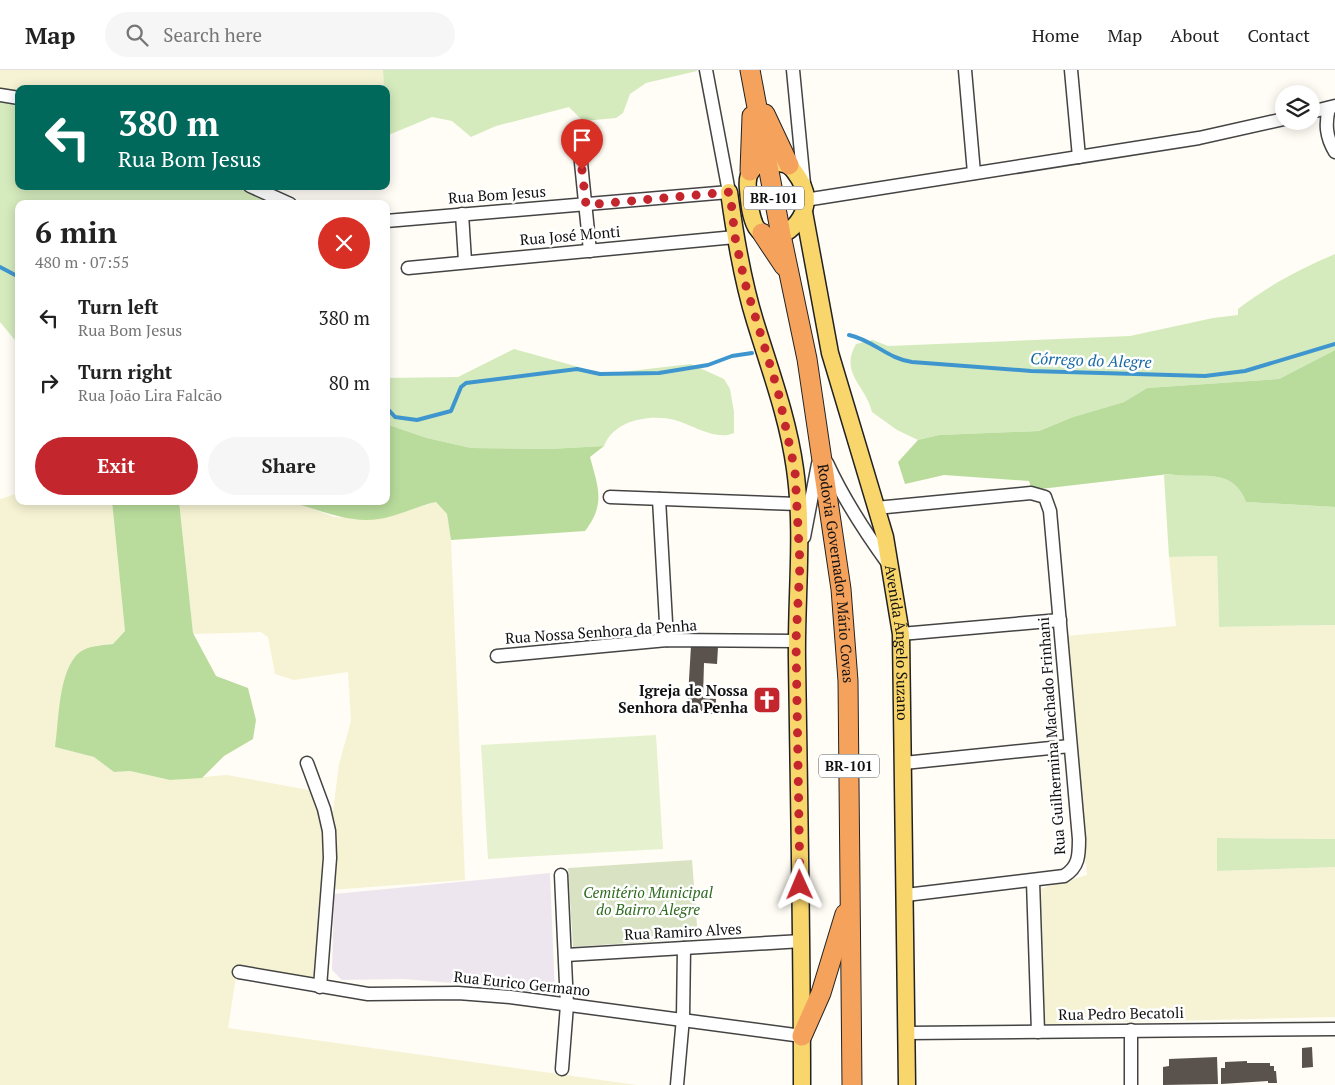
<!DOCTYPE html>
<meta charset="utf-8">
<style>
body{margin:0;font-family:"PT Serif",serif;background:#f6f6f6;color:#222;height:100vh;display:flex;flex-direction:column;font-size:19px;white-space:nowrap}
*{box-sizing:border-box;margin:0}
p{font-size:16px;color:#767676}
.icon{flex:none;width:28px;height:28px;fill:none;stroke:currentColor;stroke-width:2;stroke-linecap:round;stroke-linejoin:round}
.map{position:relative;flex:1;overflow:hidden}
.side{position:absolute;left:15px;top:130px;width:375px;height:305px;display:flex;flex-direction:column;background:#fff;border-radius:10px;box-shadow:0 2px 12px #0003}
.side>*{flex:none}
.guide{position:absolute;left:15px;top:15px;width:375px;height:105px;border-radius:10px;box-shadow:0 2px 12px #0003;background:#00695c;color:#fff;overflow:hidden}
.controls{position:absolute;left:1275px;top:15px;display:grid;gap:10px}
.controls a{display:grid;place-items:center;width:45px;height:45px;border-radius:50%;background:#fff;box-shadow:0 2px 12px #0003;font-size:25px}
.pin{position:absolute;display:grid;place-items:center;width:42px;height:42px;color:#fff;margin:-51px -21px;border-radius:50% 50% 50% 0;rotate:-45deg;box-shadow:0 0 5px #0007}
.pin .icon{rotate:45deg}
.me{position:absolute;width:55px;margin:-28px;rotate:359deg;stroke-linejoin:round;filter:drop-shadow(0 0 4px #0008)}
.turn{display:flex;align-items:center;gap:18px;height:105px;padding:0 20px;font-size:22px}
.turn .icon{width:65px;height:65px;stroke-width:2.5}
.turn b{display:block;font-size:35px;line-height:42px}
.round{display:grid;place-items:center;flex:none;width:52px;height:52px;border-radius:26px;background:#f6f6f6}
.head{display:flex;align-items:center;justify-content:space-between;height:85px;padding:0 20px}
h1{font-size:30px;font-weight:600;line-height:38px}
.cta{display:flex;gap:10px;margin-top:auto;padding:10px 20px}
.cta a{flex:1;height:58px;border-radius:30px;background:#c4262e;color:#fff;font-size:20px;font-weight:600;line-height:58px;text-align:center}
.cta a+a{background:#f6f6f6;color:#222}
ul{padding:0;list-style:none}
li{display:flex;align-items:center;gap:15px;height:65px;padding:0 20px}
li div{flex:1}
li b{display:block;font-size:19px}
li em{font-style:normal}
header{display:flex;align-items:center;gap:30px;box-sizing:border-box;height:70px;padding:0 25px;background:#fff;border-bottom:1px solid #e0e0e0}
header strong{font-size:24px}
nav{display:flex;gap:28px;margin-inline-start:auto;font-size:18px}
.search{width:350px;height:45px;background:#f6f6f6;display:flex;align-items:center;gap:12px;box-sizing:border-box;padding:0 18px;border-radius:28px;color:#767676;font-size:19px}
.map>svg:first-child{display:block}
.industrial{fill:#eee6ef}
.farmland{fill:#f6f3d4}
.green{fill:#d5ebbd}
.forest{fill:#b9dc9c}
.cemetery{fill:#d9e3c4}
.pitch{fill:#e6f2cf}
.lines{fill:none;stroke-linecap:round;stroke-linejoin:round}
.stream{stroke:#3f96cf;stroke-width:4}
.building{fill:#5a524d}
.minor-casing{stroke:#444;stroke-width:15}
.major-casing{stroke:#222;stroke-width:19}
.highway-casing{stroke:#222;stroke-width:21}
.minor{stroke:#fff;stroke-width:12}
.major{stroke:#f9d66b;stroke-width:16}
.highway{stroke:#f5a25d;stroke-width:19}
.route{stroke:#c4262e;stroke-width:9;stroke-dasharray:0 16.2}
.labels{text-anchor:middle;stroke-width:5;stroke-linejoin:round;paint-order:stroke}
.shield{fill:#fff;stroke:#585858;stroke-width:1}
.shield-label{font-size:14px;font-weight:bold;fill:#111}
.street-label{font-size:15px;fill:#111;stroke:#fff}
.poi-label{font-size:15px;font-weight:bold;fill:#111;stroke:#fff;text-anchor:end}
.park-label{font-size:15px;font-style:italic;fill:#2f6b1f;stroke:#fff}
.water-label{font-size:16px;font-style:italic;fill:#1768a6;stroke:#fff}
</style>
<header>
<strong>Map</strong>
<div class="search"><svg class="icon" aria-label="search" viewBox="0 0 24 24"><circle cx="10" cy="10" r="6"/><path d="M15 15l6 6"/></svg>Search here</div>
<nav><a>Home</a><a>Map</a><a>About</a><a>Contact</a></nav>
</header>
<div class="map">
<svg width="1335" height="1015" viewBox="0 0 1335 1015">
<rect width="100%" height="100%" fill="#fffdf5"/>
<polygon class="industrial" points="550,803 555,924 465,914 403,909 342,910 332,900 334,824"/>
<g class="farmland">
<polygon points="0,0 383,0 384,19 19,19 19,24 0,22"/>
<polygon points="19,423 19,431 112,431 125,561 113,574 102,575 55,677 94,687 114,702 130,701 170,710 227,705 309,720 333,741 339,694 351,651 348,602 294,610 275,604 268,567 261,562 193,564 179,431 284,431 302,435 334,447 379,449 436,432 447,444 451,470 465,810 330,820 313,917 236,907 228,958 637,1015 0,1015 0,429"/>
<polygon points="1217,486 1219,557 1335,555 1335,769 1218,768 1217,801 1335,797 1335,947 1044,954 1039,819 1087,805 1066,566 1176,556 1169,487"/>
</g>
<g class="green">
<polygon points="383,0 697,0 697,1 646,13 630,24 623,43 616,48 583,51 569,37 496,56 471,67 452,51 432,47 386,66 386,19 384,19"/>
<polygon points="0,22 19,24 19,116 249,116 296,134 19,134 19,275 0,252"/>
<path d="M 1335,184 L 1335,280 L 1279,309 L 1147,318 L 1124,332 L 1073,347 L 1039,361 L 939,365 L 918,370 L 897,360 L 872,342 C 866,316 839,303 856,274 L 873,270 L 888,276 L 1130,266 L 1213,248 L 1238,245 L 1238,239 C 1271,214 1298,200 1335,184 Z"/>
<path d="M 514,279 L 604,304 L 691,294 L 724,309 L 730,319 L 734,342 L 734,363 C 717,371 694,356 678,351 C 653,343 614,349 604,376 L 549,379 L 471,378 L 427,368 L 386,354 L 386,308 L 458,307 Z"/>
<path d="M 1169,404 C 1201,410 1232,395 1246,432 L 1335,437 L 1335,555 L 1219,557 L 1217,486 L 1169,487 L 1164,405 Z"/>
<polygon points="1217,768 1335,769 1335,797 1217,801"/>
</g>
<g class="forest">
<path d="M 1335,280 L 1335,437 L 1246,432 C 1232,395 1200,410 1169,404 L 1032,420 L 1029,411 L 944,405 L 905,414 L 898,392 L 918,370 L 939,365 L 1039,361 L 1073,347 L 1124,332 L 1147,318 L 1279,309 Z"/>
<path d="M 386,354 L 427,368 L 471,378 L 549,379 L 604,376 L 590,387 C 598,417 606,434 585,461 L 451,470 L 447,444 L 436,432 C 417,436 399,446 379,449 C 345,454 316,437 284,431 L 386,431 Z"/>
<path d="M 112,431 L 179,431 L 193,563 L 216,606 L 248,618 L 256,650 L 253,669 L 224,686 L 202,708 L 170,710 L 130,701 L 114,702 L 94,687 L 55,677 C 59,652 58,599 80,582 C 88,576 103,575 113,574 L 125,561 Z"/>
</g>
<polygon class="cemetery" points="692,790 698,868 573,877 568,798"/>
<polygon class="pitch" points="656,665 663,779 488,789 481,675"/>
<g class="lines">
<g class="stream">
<polyline points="0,197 19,207"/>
<path d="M 849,265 C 873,270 888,289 912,292 L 1031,301 L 1205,306 L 1245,301 L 1335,274"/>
<polyline points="386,337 395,347 417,350 451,341 461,317 466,313 577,299 600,304 659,303 708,295 732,286 752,283"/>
</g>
</g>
<g class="building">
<polygon points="691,576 718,577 717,594 704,593 703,628 716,629 715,644 687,643"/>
<polygon points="1312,977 1313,997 1302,998 1302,978"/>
<polygon points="1217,987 1218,1014 1163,1015 1163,997 1169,996 1169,989"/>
<polygon points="1247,991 1247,993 1270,993 1270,996 1274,996 1274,1001 1276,1001 1277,1013 1268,1013 1268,1011 1221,1014 1221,998 1225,998 1225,992"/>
</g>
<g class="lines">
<defs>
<g id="minor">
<polyline points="793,0 804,114"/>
<polyline points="965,0 974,103"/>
<polyline points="1071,0 1079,87"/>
<polyline points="0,25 19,28"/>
<path d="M 1329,38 C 1325,54 1326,67 1335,82"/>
<polyline points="1311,42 1335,36"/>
<polyline points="580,83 590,181"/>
<polyline points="250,116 290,134"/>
<polyline points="805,130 1199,68 1284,49"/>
<polyline points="462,144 465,191"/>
<polyline points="386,151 729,122 706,0"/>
<polyline points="408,198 735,167"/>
<path d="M 827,393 C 844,430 865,462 889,495"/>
<polyline points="610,427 798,434"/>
<polyline points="659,429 667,570"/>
<path d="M 876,438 L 1031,423 L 1045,427 L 1050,441 L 1079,769 C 1079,785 1079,797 1064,806 L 906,825"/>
<polyline points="804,467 818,394"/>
<polyline points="901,564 1060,550"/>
<polyline points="497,586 667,570 796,571"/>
<polyline points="307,693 324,739 329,761 330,788 320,917"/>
<polyline points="904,693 1070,676"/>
<polyline points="561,805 567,935 562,999"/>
<polyline points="1033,811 1038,962"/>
<polyline points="566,885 802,871"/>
<polyline points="239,902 368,924 458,923 510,927 802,966"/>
<polyline points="1131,960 1131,1015"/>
<polyline points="907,963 1335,959"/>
<polyline points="677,1015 683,948 684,878"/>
</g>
<g id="major">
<path d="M 767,91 L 789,95 C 796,103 802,111 805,122 C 812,151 773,183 756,157 C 750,146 749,131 748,119 C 746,103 752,96 767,91 Z"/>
<path d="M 729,122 C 735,166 742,209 755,251 C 770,300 788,348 795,399 C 804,462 796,526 797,589 C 799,731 802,873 802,1015"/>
<path id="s1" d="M 804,142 L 830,283 L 885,467 L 901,564 L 907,1015"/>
</g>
<g id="highway">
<path id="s2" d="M 750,0 L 781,165 L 807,289 L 841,519 L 848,611 L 852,1015"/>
<polyline points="765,44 789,95"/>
<polyline points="750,101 752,46"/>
<polyline points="762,163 784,196"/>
<polyline points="802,966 821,923 845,844"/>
</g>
</defs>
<use href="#minor" class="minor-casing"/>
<use href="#major" class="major-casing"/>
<use href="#highway" class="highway-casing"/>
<use href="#minor" class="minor"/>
<use href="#major" class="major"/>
<use href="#highway" class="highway"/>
</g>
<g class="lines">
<polyline class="route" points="582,100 586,135 730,122 735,167 745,213 778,321 795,401 800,494 796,571 800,815"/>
</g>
<defs>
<symbol id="church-square" viewBox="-11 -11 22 22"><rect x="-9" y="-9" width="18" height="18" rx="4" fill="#c4262e" stroke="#fff"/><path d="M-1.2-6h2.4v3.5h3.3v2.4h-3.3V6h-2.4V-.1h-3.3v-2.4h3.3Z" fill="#fff"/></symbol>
</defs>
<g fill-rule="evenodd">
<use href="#church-square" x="751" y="614" width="32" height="32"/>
</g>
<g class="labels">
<g class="shield">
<rect x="744" y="116.5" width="60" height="23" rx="4"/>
<rect x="819" y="684.5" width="60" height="23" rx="4"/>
</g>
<g class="shield-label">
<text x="774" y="133">BR-101</text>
<text x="849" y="701">BR-101</text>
</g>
<g class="street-label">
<text transform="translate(497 125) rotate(-4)" y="5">Rua Bom Jesus</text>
<text transform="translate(570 166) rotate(-5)" y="5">Rua José Monti</text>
<text dy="5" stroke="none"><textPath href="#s2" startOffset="511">Rodovia Governador Mário Covas</textPath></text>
<text transform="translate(601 562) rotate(-4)" y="5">Rua Nossa Senhora da Penha</text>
<text dy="5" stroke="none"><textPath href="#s1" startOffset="442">Avenida Ângelo Suzano</textPath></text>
<text transform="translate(1052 666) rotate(-94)" y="5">Rua Guilhermina Machado Frinhani</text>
<text transform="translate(683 862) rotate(-3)" y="5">Rua Ramiro Alves</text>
<text transform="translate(522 914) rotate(6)" y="5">Rua Eurico Germano</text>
<text transform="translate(1121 944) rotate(-1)" y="5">Rua Pedro Becatoli</text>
</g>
<g class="poi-label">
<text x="748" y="626">Igreja de Nossa<tspan x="748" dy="17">Senhora da Penha</tspan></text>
</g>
<g class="park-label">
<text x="648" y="828">Cemitério Municipal<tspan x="648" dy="17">do Bairro Alegre</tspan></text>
</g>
<g class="water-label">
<text transform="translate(1091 290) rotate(2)" y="6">Córrego do Alegre</text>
</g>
</g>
</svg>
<div class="controls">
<a><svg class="icon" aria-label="layers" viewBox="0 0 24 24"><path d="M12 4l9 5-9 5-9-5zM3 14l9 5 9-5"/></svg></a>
</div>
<div class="pin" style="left:582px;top:100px;background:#d93025"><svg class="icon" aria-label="arrive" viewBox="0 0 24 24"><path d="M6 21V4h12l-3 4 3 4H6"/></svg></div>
<svg class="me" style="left:800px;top:815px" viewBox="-20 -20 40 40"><path d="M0-17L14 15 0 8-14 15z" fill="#c4262e" stroke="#fff" stroke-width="4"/></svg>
<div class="guide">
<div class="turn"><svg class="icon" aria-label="left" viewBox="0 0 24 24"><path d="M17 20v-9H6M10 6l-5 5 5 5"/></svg><div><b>380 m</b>Rua Bom Jesus</div></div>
</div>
<section class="side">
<div class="head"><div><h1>6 min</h1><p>480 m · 07:55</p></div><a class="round" style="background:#d93025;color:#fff"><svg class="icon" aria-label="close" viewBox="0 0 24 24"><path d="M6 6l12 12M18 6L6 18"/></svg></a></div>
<ul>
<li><svg class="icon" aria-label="left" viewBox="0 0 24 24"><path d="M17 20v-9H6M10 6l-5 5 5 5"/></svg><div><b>Turn left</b><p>Rua Bom Jesus</p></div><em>380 m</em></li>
<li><svg class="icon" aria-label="right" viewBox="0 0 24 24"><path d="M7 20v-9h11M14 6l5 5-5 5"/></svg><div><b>Turn right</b><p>Rua João Lira Falcão</p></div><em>80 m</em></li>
</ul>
<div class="cta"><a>Exit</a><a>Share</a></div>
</section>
</div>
